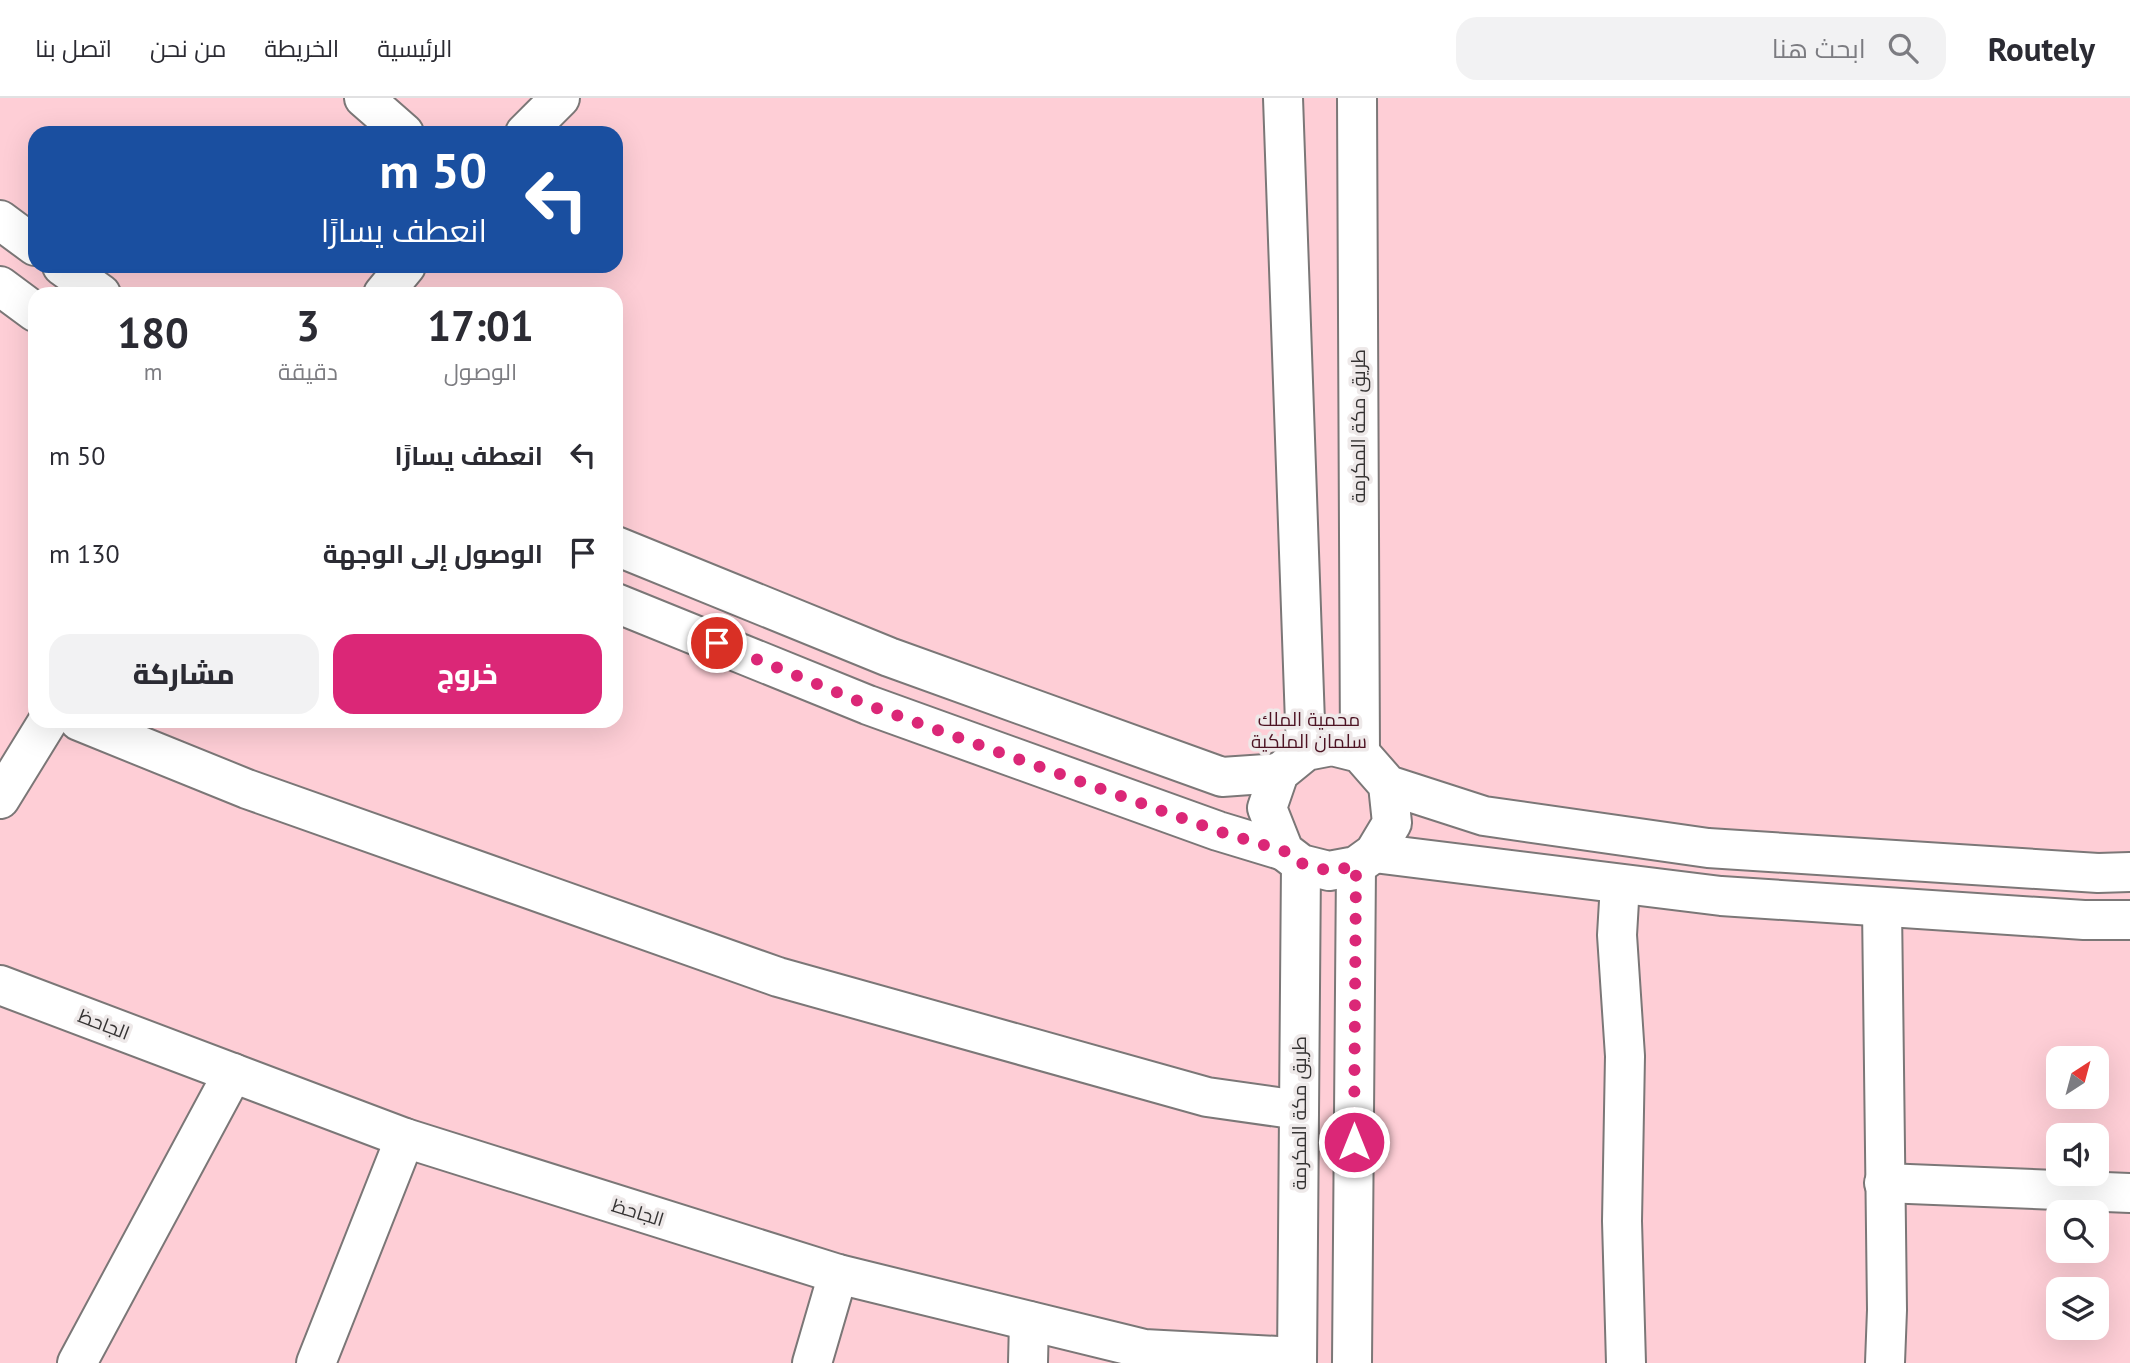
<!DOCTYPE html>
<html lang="ar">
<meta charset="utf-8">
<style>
body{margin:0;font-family:"PT Sans",Cairo,sans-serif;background:#f2f2f3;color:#2b2b33;direction:rtl;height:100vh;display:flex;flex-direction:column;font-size:26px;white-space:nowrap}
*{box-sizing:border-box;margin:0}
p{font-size:23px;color:#7c7c81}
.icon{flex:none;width:38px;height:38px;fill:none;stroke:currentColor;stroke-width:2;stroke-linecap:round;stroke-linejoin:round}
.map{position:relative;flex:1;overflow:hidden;direction:ltr}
.side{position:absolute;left:28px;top:189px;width:595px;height:441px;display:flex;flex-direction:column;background:#fff;border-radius:21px;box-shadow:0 7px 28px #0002;direction:rtl}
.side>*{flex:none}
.banner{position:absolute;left:28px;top:28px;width:595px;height:147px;border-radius:21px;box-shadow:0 7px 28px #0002;direction:rtl;background:#1a4fa0;color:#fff;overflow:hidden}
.needle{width:46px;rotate:36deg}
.buttons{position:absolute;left:2046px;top:948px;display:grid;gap:14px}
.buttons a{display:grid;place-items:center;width:63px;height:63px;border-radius:14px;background:#fff;box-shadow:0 7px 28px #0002;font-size:35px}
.pin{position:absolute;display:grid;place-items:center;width:60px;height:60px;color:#fff;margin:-30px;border:4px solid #fff;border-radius:50%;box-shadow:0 2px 7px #0007}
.me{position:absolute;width:77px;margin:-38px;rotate:0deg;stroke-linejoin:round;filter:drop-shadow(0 0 5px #0008)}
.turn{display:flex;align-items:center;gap:24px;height:147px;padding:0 21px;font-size:32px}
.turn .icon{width:91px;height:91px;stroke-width:2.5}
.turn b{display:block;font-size:49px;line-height:60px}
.eta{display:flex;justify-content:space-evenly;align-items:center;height:119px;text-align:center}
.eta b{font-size:42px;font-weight:800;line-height:49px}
.cta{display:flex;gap:14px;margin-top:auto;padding:14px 21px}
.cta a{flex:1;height:80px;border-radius:21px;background:#db2777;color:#fff;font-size:28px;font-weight:800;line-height:80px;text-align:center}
.cta a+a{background:#f2f2f3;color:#2b2b33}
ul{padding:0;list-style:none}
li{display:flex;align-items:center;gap:21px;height:98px;padding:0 21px}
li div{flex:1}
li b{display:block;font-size:26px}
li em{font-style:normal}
header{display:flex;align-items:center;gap:42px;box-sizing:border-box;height:98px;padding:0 35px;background:#fff;border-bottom:2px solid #e1e1e2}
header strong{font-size:33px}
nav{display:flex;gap:38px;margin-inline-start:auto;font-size:24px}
.search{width:490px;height:63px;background:#f2f2f3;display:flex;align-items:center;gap:18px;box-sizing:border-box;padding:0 24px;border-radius:21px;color:#7c7c81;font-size:26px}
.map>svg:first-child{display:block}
.green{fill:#feced6;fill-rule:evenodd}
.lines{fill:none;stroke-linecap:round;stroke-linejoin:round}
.minor-casing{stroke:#7b7777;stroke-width:42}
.minor{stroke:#fff;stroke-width:38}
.route{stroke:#db2777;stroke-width:12;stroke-dasharray:0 21.6}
.labels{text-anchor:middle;stroke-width:7;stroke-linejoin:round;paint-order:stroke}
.street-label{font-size:19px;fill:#353333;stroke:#eee9e9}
.park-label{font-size:19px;fill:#4d1323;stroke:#eee9e9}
</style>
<header>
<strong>Routely</strong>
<div class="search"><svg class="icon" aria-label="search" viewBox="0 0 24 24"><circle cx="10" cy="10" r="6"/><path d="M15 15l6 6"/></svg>ابحث هنا</div>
<nav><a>الرئيسية</a><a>الخريطة</a><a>من نحن</a><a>اتصل بنا</a></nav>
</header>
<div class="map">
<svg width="2130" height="1265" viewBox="0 0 2130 1265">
<rect width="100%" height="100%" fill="#eee9e9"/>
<path class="green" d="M 0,0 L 2130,0 L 2130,1265 L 0,1265 ZM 35,35 L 616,35 L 616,168 L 35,168 ZM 35,196 L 616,196 L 616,623 L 35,623 ZM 2058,961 L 2096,961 L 2096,999 L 2058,999 ZM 2058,1038 L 2096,1038 L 2096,1076 L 2058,1076 ZM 2058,1115 L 2096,1115 L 2096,1153 L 2058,1153 ZM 2058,1192 L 2096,1192 L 2096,1230 L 2058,1230 Z"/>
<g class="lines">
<defs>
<g id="minor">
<polyline points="364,0 404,35"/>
<polyline points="1283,0 1306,653"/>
<polyline points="1357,0 1360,655"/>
<polyline points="525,35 560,0"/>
<polyline points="0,122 35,148"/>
<polyline points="62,168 101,196"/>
<polyline points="0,188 35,214"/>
<polyline points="383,196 406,168"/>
<polyline points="616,448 889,559 1222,679 1279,675"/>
<polyline points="616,505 868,607 1218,733 1284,753"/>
<polyline points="79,623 247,691 778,879 1207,999 1299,1012"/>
<polyline points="1388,687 1392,725 1374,755 1356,768 1329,773 1301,766 1284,753 1267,710 1279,675 1306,653 1332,648 1360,655 1388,687 1484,718 1708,750 2098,775 2130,774"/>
<polyline points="0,701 48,623"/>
<polyline points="1374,755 1721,798 2084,822 2130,822"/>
<polyline points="1620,786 1617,837 1625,958 1622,1123 1626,1265"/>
<polyline points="1882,809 1887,1212 1885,1265"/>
<polyline points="0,887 405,1040 838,1176 1144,1251 1297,1259"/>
<polyline points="1884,1085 2130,1095"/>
<polyline points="77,1265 233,975"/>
<polyline points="316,1265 405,1040"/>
<polyline points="812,1265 838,1176"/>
<polyline points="1028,1265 1029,1223"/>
<polyline points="1297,1265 1301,766"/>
<polyline points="1352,1265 1356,768"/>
</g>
</defs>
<use href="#minor" class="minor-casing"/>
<use href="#minor" class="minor"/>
</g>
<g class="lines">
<polyline class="route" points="717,545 868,607 1218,733 1284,753 1301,765 1329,773 1356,768 1354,1044"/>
</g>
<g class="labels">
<g class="street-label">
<text transform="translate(1358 328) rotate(-90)" y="7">طريق مكة المكرمة</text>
<text transform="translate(104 926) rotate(21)" y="7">الجاحظ</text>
<text transform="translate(1299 1015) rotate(-90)" y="7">طريق مكة المكرمة</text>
<text transform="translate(638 1114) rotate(17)" y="7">الجاحظ</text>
</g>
<g class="park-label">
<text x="1309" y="628">محمية الملك<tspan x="1309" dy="22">سلمان الملكية</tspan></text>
</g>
</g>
</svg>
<div class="buttons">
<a><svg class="needle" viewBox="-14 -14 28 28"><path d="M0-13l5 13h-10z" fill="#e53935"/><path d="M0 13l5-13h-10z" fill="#7c7c81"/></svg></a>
<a><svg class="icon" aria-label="sound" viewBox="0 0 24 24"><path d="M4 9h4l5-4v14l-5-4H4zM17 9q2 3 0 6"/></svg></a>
<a><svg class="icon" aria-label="search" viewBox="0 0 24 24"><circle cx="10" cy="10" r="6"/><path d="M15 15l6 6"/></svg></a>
<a><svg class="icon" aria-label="layers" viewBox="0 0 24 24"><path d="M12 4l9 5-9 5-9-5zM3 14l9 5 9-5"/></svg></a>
</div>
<div class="pin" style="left:717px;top:545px;background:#d93025"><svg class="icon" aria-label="arrive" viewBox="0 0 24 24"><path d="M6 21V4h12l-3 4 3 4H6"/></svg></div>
<svg class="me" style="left:1354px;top:1044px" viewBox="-20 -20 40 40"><circle r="17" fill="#db2777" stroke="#fff" stroke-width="3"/><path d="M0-11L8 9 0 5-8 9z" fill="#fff"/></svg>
<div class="banner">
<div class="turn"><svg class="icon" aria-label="left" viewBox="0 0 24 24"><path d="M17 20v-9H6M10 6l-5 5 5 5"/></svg><div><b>50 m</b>انعطف يسارًا</div></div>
</div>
<section class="side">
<div class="eta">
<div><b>17:01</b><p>الوصول</p></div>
<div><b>3</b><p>دقيقة</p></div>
<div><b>180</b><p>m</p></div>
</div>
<ul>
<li><svg class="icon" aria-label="left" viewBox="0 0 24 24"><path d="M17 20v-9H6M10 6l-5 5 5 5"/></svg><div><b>انعطف يسارًا</b></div><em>50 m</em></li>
<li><svg class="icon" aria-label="arrive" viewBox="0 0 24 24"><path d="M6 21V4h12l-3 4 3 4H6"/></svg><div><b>الوصول إلى الوجهة</b></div><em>130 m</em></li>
</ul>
<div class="cta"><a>خروج</a><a>مشاركة</a></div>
</section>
</div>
